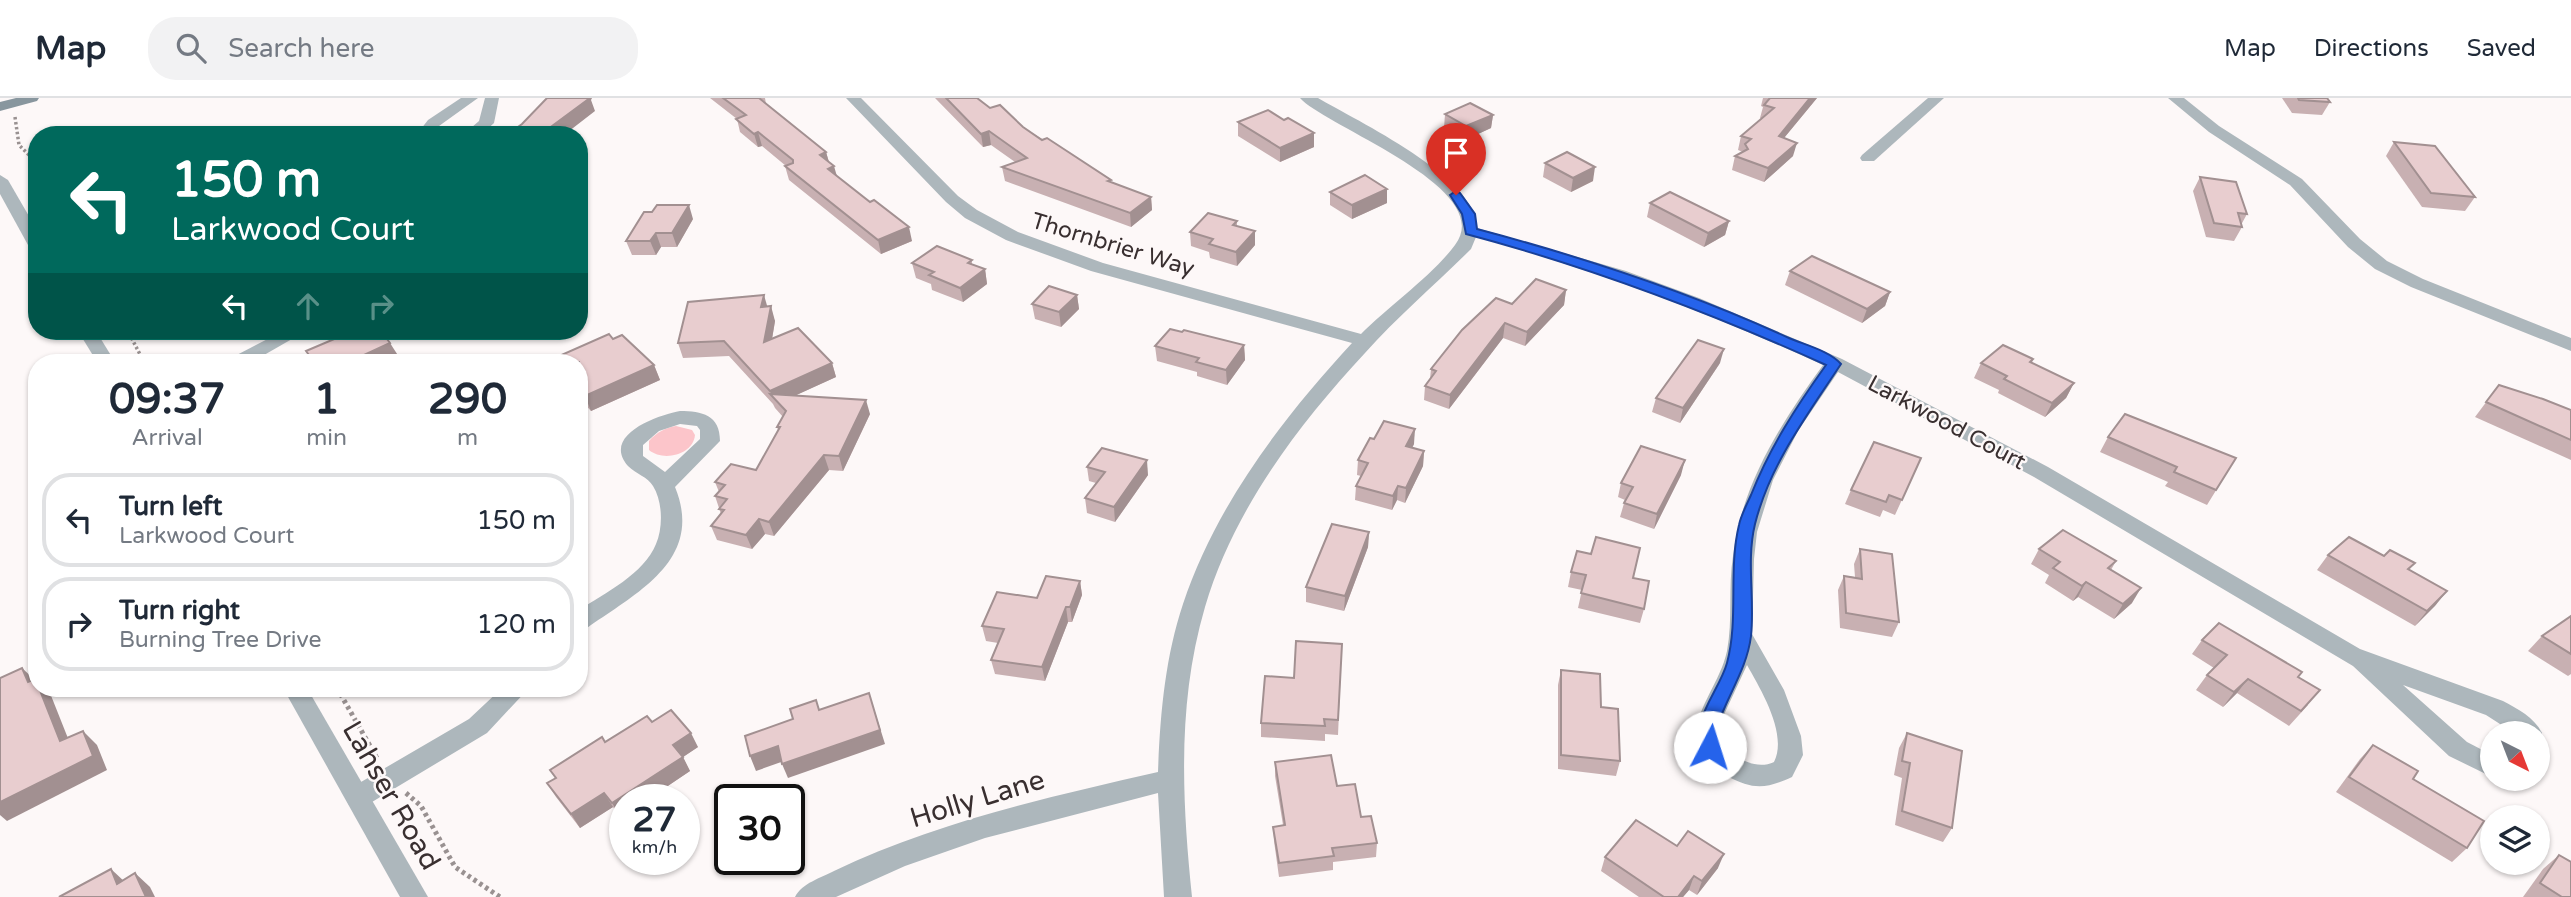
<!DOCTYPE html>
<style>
body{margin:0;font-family:"Varela Round",sans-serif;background:#f2f2f3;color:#1f2937;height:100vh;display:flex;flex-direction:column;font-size:26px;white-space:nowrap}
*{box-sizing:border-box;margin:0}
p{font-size:23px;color:#747a83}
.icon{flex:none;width:38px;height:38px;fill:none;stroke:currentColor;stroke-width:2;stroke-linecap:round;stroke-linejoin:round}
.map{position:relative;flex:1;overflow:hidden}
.side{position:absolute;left:28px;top:256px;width:560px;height:343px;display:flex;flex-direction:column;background:#fff;border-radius:28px;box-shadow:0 2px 5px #0004}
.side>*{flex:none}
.top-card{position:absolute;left:28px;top:28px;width:560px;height:214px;border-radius:28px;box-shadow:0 2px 5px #0004;background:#00695c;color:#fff;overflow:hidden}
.needle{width:46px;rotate:138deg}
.controls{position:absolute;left:2480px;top:623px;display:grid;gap:14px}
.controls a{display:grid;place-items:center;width:70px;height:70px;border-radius:50%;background:#fff;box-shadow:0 2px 5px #0004;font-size:35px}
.speed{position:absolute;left:609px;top:686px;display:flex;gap:14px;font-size:35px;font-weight:700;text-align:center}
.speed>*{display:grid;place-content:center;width:91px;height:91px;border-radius:50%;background:#fff;box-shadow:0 2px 5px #0004;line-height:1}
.speed small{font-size:18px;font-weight:400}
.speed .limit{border:4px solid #111;border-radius:10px;background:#fff;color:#111}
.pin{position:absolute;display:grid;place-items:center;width:60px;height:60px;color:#fff;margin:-72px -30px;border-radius:50% 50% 50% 0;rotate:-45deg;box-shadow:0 0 7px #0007}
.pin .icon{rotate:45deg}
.me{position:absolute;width:77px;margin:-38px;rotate:5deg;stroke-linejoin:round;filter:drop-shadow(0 0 5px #0008)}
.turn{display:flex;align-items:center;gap:24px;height:147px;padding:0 28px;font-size:32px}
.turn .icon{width:91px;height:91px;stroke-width:2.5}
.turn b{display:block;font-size:49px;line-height:60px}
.lanes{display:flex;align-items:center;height:66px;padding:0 28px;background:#0003;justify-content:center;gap:35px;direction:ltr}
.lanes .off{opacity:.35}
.eta{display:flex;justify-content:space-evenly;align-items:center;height:119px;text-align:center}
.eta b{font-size:42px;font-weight:800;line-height:49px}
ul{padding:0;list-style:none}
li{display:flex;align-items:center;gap:21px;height:94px;margin:0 14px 10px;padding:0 14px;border:4px solid #e0e1e3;border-radius:28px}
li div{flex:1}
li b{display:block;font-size:26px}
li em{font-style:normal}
header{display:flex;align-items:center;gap:42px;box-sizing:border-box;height:98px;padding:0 35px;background:#fff;border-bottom:2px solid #e0e1e3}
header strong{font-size:33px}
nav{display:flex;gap:38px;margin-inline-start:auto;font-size:24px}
.search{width:490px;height:63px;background:#f2f2f3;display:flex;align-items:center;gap:18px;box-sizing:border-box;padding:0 24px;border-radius:28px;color:#747a83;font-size:26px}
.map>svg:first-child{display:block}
.green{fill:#fcc5ca}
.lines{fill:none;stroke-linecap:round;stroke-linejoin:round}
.path-far1{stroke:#999191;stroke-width:3.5;stroke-dasharray:2.5 2.5;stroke-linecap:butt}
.path{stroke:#999191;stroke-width:5;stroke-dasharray:3.5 3.5;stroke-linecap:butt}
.minor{fill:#adb7bc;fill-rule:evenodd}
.tertiary{fill:#adb7bc;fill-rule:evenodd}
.secondary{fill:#88969e;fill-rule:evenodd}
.wall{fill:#c8b0b2}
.shaded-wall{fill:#a29091}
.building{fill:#e8cdcf;stroke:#a29091;stroke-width:2}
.route{fill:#2563eb;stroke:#184099;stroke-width:2}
.labels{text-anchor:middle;stroke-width:5;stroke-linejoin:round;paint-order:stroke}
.street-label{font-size:23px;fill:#392f30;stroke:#fdf8f8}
.near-street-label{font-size:28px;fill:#392f30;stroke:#fdf8f8}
</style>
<header>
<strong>Map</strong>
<div class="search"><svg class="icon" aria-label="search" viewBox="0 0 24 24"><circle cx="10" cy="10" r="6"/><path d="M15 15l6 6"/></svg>Search here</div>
<nav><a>Map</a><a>Directions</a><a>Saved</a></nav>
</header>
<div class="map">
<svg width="2571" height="799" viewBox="0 0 2571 799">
<rect width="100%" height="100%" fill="#fdf8f8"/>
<path class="green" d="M 676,328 L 692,332 L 695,337 C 693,357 663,364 649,352 L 649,343 C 657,334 665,330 676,328 Z"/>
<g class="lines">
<g class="path-far1">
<polyline points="15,19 19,47 34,62 37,69"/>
<polyline points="118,233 132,241 144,264"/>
</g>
<g class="path">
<polyline points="337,590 378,662"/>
<polyline points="406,695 421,708 455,769 500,799"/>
</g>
<g class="minor">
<polygon points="461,0 478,0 439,28 439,37 423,37 421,31 428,22"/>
<polygon points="485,0 499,0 494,25 481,37 463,37 479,23"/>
<path d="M 846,0 L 861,0 L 958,98 L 977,112 L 1018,134 L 1103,165 L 1361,236 C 1389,208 1433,177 1455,147 C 1498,90 1326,29 1300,0 L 1318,0 C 1357,23 1478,80 1477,130 L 1626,173 L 1699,200 L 1842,261 L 2048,369 L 2360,551 L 2503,603 C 2518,611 2534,619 2542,635 L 2538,643 L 2538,635 L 2514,635 L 2486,617 L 2403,587 L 2467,644 L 2492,657 L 2492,679 L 2449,658 L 2353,568 L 2034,379 L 1838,274 L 1798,333 L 1773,382 L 1757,434 L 1754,461 L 1752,536 L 1784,592 L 1801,638 L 1803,657 L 1792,679 C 1766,691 1753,692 1727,678 C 1663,641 1717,600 1727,553 C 1733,522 1728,489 1733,458 C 1742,385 1781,325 1823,267 C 1710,215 1596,172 1476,139 L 1471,151 C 1436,186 1398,218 1365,255 C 1298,327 1233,413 1205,509 C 1177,604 1182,702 1192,799 L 1164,799 L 1158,695 L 985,740 L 905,768 L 836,799 L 795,799 C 802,785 821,780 834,773 C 936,724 1049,699 1158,674 C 1160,618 1165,560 1183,506 C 1216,407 1282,321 1352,245 L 1091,173 L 1006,142 L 965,120 L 946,104 ZM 1747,567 C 1761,592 1788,636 1774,664 C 1755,673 1732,659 1721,642 L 1721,623 Z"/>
<polygon points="1928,0 1944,0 1874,63 1862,63 1860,60 1862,57"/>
<polygon points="2168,0 2184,0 2219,28 2302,81 2360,141 2387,163 2423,181 2571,240 2571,253 2411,189 2375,171 2348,149 2290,87 2209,34"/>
<polygon points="283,233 306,233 252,264 229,264 231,260"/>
<path d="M 680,313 C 702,313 720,317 720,343 L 675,389 C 705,462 636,495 587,530 L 579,533 L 579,512 C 605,495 644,476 656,446 C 663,430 663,404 653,388 C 648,379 636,376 628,368 C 601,337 658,317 680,313 ZM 680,326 L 697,328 L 700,332 L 700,341 L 665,374 L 643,358 L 643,347 L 659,333 Z"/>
<polygon points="502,590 529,590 487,635 367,707 358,710 349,707 345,699 349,691 469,621"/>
</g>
<g class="tertiary">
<polygon points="0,77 8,82 37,132 37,152 28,147 0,96"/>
<polygon points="78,233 96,233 115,264 97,264"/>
<polygon points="283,590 307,590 428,799 400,799"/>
</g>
<polygon class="secondary" points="16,0 39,0 37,3 0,13 0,4"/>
</g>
<g class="wall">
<polygon points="710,0 765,0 766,6 826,54 829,64 837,78 912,143 881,156 789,82 785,68 786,68 762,48 758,49 740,34 737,21"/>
<polygon points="935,0 977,0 990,10 1111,82 1111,85 1151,99 1152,112 1131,129 1005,83 1002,69 1015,64 991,47 983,49"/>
<polygon points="1763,0 1817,0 1784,40 1793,58 1764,84 1732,72 1735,58 1743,54 1738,52 1741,38 1762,21 1760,20 1763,9 1761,8"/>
<polygon points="2282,0 2327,0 2330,4 2322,17 2292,15"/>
<polygon points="1445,16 1493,17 1491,30 1465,42 1444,30"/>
<polygon points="1284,22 1314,35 1314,49 1280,64 1238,38 1238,24"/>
<polygon points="2394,44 2475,99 2465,113 2422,109 2386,58"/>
<polygon points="1545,65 1593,83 1571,94 1543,79"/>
<polygon points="2200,79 2247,116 2241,127 2242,129 2234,143 2206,139 2193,93"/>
<polygon points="1330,94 1387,105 1352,121 1330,107"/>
<polygon points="1650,105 1729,123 1725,137 1704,149 1647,119"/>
<polygon points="693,121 677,149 661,149 656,157 632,157 626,143"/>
<polygon points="1237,123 1237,128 1255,133 1255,147 1237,168 1210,160 1209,154 1191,148 1190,134"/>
<polygon points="972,162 972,167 985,171 987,186 963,204 932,192 931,186 916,180 912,165"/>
<polygon points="1790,173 1890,194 1885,208 1862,225 1785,187"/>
<polygon points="1566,192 1564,207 1525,248 1503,240 1449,311 1424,302 1425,288 1430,281 1431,271 1512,206"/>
<polygon points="1077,197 1079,211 1061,229 1035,221 1032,206"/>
<polygon points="767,209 775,223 772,241 832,265 836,279 796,297 870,316 843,373 829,372 774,438 765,436 752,451 717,442 711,428 721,416 715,398 719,394 715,384 756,372 778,332 777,329 783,319 775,310 773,306 729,258 683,260 678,245"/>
<polygon points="1182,234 1244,247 1245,262 1227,287 1197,278 1197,274 1157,263 1155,248"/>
<polygon points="609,236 613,241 622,237 654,267 660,282 591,313 579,300 579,264 551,264 550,262"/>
<polygon points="2033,261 2032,265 2074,285 2066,300 2045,319 1998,295 1999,292 1974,280 1981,265"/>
<polygon points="1720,265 1680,325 1652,314 1656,300"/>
<polygon points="2499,287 2571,312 2571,362 2475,319"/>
<polygon points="2108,339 2236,360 2207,407 2165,388 2168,384 2100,354"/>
<polygon points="1414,346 1412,350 1424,353 1423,368 1405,405 1397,402 1392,412 1355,402 1356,388 1361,378 1357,377 1358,362"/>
<polygon points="1921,360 1895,417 1883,412 1880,419 1845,406 1851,392"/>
<polygon points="1087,369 1148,377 1115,424 1087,415 1085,400 1096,385 1089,383"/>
<polygon points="1681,377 1654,431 1620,419 1625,402 1618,399 1621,385"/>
<polygon points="1369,434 1368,449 1344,513 1306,504 1306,489"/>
<polygon points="1860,451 1899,524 1892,539 1840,530 1838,492 1844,478 1855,479 1854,466"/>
<polygon points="2039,451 2116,463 2111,472 2132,505 2114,521 2078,499 2073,503 2045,485 2049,477 2031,466"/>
<polygon points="2328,457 2384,458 2415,465 2409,472 2447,493 2415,528 2317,472"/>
<polygon points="1571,474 1633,480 1644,511 1640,525 1578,510 1582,492 1568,489"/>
<polygon points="1080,483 1082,497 1072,524 1068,524 1045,583 995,576 991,562 998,545 986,543 982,528 1037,500"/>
<polygon points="2571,518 2571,576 2568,578 2528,553 2542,538"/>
<polygon points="2202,542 2298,579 2308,607 2289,628 2237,595 2223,609 2196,592 2207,577 2214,570 2192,556"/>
<polygon points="1342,546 1338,637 1325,636 1325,643 1261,639 1261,625 1294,580"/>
<polygon points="1561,572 1601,609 1620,663 1616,678 1558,671 1558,587"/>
<polygon points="652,624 698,649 683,659 690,673 647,702 625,702 621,719 613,709 580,730 556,699 547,685 555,680 550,672 605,644"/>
<polygon points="1907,635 1952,730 1943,744 1895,727 1902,680 1894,677 1899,650"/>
<polygon points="2373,647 2413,681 2467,750 2452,764 2336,694 2360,661"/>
<polygon points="1275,664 1337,688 1361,719 1377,745 1376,759 1333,764 1333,772 1279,779 1274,743 1273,729 1283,727 1275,678"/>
<polygon points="1677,748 1718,770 1697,797 1689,792 1683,799 1639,799 1601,773 1605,759"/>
<polygon points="2559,757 2571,799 2523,799 2543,771"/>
</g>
<g class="shaded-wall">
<polygon points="576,0 592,0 591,2 595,13 564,37 546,37 544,34"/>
<polygon points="1810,0 1817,0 1775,51 1779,38"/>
<polygon points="1493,17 1491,30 1465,42 1466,28"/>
<polygon points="989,33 991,47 983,49 981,36"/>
<polygon points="758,34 762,48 758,49 754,36"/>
<polygon points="1314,35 1314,49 1280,64 1280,50"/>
<polygon points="1797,45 1793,58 1764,84 1768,70"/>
<polygon points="826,54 830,68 820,57"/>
<polygon points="834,68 838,82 828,71"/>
<polygon points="1595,69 1593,83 1571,94 1573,80"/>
<polygon points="1387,91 1387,105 1352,121 1352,107"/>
<polygon points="1151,99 1152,112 1131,129 1130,115"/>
<polygon points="689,107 693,121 677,149 672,135"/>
<polygon points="1729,123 1725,137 1704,149 1708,135"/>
<polygon points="909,129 912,143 881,156 878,142"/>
<polygon points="1255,133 1255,147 1237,168 1236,154"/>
<polygon points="656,135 661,149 656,157 650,143"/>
<polygon points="985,171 987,186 963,204 960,190"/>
<polygon points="1566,192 1564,207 1525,248 1527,234"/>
<polygon points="1890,194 1885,208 1862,225 1867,211"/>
<polygon points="764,197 768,211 761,209"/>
<polygon points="1077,197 1079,211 1061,229 1059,214"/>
<polygon points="771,208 775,223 769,259 764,244"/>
<polygon points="1505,225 1503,240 1449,311 1450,297"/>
<polygon points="390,245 399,259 388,264 349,264"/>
<polygon points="1244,247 1245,262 1227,287 1226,272"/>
<polygon points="1724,251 1720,265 1680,325 1683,310"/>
<polygon points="832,265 836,279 779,305 771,297 770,293"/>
<polygon points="654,267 660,282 591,313 585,298"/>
<polygon points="2074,285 2066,300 2045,319 2052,305"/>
<polygon points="866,302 870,316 843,373 839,358"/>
<polygon points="1415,331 1414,346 1405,363 1406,348"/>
<polygon points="1424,353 1423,368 1405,405 1406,390"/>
<polygon points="824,357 829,372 774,438 769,424"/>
<polygon points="1147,362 1148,377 1115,424 1114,409"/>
<polygon points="1685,362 1681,377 1654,431 1657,416"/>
<polygon points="1398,388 1397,402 1392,412 1393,398"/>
<polygon points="759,421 765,436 752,451 746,437"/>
<polygon points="1369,434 1368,449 1344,513 1345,498"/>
<polygon points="1080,483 1082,497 1072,524 1070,509"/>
<polygon points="2086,484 2078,499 2073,503 2082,488"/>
<polygon points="2141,490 2132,505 2114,521 2123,506"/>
<polygon points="2447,493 2435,508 2415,528 2427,513"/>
<polygon points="1066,509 1068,524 1045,583 1042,569"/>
<polygon points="22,570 37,584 35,581 37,582 37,590 44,590 50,595 75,658 60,643 28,584"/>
<polygon points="2248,581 2237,595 2223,609 2234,594"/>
<polygon points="869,595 885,646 788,680 782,666"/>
<polygon points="83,633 97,647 107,672 7,723 0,717 0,704"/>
<polygon points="691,635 698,649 683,659 690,673 647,702 625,702 625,716 621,719 612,705 673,647"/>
<polygon points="778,648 784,663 756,673 750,658"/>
<polygon points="604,695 613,709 580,730 571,716"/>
<polygon points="1724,756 1718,770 1697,797 1702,783"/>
<polygon points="111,771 126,785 117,786"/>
<polygon points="135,775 150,789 155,799 146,799"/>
<polygon points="1694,778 1689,792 1683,799 1678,799"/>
</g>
<g class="building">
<polygon points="547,0 590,0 544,34 550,34 547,37 507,37 522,26"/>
<polygon points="723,0 759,0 826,54 820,57 834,68 828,71 870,104 874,102 909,129 878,142 785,68 793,65 793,62 758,34 754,36 736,21 746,17"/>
<polygon points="946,0 977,0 990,10 1000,7 1023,29 1042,42 1047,40 1111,82 1108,83 1151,99 1130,115 1002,69 1027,60 989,33 981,36"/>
<polygon points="1770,0 1810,0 1779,38 1797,45 1768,70 1735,58 1748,51 1745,46 1751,41 1741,38 1774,10 1764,7"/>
<polygon points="2298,0 2327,0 2330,4 2299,2"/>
<polygon points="1470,5 1493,17 1466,28 1445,16"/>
<polygon points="1268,12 1284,22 1288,20 1314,35 1280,50 1238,24"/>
<polygon points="2394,44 2435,48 2475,99 2431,95"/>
<polygon points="1567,54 1595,69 1573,80 1545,65"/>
<polygon points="1365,77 1387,91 1352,107 1330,94"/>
<polygon points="2200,79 2236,84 2247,116 2238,115 2242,129 2214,125"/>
<polygon points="1670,94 1729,123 1708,135 1650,105"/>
<polygon points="657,107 689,107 672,135 656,135 650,143 626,143 644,114 652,114"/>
<polygon points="1208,115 1237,123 1233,127 1255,133 1236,154 1209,146 1213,141 1190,134"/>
<polygon points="937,148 972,162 968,165 985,171 960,190 929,177 934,174 912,165"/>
<polygon points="1812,158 1890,194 1867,211 1790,173"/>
<polygon points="1536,181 1566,192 1527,234 1505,225 1450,297 1425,288 1436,273 1431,271 1462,232 1496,200 1512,206"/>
<polygon points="1049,188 1077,197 1059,214 1032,206"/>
<polygon points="764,197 761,209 771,208 764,244 798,230 832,265 770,293 724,243 678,245 688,204"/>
<polygon points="1170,231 1182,234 1184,232 1244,247 1226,272 1196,264 1199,260 1155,248"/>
<polygon points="353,233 381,233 390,245 349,264 305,264 302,260 309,257 306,253"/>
<polygon points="609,236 613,241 622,237 654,267 585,298 579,292 579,264 552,264 550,262"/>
<polygon points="1698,242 1724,251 1683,310 1656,300"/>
<polygon points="2003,247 2033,261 2030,264 2074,285 2052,305 2004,281 2007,278 1981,265"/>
<polygon points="2499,287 2543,301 2571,312 2571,342 2486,304"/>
<polygon points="770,296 866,302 839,358 824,357 769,424 759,421 746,437 711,428 724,412 719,411 727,401 715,398 725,387 715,384 731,366 756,372 780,329 777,329 786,313"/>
<polygon points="2125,316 2236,360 2216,392 2174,374 2177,369 2108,339"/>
<polygon points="1384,323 1415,331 1406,348 1424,353 1406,390 1398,388 1393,398 1356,388 1368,365 1358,362 1370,340 1374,341"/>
<polygon points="1874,344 1921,360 1902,402 1889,397 1886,404 1851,392"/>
<polygon points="1641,348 1685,362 1657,416 1624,405 1633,389 1621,385"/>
<polygon points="1102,350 1147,362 1114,409 1085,400 1105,374 1087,369"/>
<polygon points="1332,426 1369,434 1345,498 1306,489"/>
<polygon points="2063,432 2116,463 2108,470 2141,490 2123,506 2086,484 2082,488 2053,470 2060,464 2039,451"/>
<polygon points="1596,439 1640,450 1633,480 1649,483 1644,511 1581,495 1586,477 1571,474 1577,453 1591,456"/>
<polygon points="2349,439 2384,458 2390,452 2415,465 2408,471 2447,493 2427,513 2328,457"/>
<polygon points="1860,451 1892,456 1899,524 1846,515 1844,478 1862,481"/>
<polygon points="1046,478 1080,483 1070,509 1066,509 1042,569 991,562 1004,531 982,528 997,494 1037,500"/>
<polygon points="2571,518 2571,556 2542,538"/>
<polygon points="2219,525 2302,574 2298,579 2320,592 2301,613 2248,581 2234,594 2207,577 2227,557 2202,542"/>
<polygon points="1296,543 1342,546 1338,622 1324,621 1325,628 1261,625 1265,578 1294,580"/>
<polygon points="22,570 28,584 35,581 37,585 37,590 39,590 60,643 83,633 93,658 0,704 0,580"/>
<polygon points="1561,572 1600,576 1601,609 1618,611 1620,663 1561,657"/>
<polygon points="869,595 880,632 782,666 778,648 750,658 745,638 793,621 790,611 816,602 819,612"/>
<polygon points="671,612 691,635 673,647 683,659 612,705 604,695 571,716 547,685 556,680 550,672 602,639 605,644 647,618 652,624"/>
<polygon points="1907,635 1962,653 1952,730 1902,713 1910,665 1902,663"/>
<polygon points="2373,647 2418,673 2413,681 2484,723 2467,750 2349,679"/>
<polygon points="1331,657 1337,688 1355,686 1361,719 1371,718 1377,745 1332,750 1334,758 1279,765 1273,729 1285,727 1275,664"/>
<polygon points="1636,722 1677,748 1688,733 1724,756 1702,783 1694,778 1678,799 1664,799 1605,759"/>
<polygon points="2559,757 2571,764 2571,799 2562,799 2540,785"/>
<polygon points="111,771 117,786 135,775 146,799 59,799"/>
</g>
<path class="route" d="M 1456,93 L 1460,95 L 1475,116 L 1477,131 C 1583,159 1689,194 1789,240 C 1805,247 1830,253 1841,266 C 1808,316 1770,366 1755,426 C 1746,463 1755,501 1751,538 C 1747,571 1727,598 1717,629 C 1714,638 1721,645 1717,654 L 1710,656 L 1703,654 C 1688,624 1719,594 1727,565 C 1739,520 1728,472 1739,427 C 1741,417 1747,406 1751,397 C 1770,349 1796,309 1826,267 C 1709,214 1590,169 1466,136 L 1462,116 L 1450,97 Z"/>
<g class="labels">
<g class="street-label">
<text transform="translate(1113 146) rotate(17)" y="8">Thornbrier Way</text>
<text transform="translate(1947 324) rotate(28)" y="8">Larkwood Court</text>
</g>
<g class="near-street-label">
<text transform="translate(392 697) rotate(60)" y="10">Lahser Road</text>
<text transform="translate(977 700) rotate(-17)" y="10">Holly Lane</text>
</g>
</g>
</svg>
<div class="controls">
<a><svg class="needle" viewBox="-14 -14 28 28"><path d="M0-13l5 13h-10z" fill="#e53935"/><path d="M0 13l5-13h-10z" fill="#747a83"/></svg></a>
<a><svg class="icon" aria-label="layers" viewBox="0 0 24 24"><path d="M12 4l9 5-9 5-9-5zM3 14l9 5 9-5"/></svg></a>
</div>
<div class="speed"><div>27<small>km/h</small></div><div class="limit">30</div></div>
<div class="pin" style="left:1456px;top:97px;background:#d93025"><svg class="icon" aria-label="arrive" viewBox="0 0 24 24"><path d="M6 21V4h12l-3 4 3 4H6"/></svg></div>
<svg class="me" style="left:1710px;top:649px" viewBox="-20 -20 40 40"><circle r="19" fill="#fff"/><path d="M0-13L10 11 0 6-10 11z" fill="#2563eb"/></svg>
<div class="top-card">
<div class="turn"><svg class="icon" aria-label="left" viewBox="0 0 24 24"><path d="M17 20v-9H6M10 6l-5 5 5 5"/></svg><div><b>150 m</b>Larkwood Court</div></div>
<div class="lanes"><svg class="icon" aria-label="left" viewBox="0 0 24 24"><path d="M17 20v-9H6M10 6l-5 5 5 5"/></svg><svg class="icon off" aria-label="ahead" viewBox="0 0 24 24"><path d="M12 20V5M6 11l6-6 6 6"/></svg><svg class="icon off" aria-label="right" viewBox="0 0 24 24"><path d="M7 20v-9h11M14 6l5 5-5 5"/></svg></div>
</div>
<section class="side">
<div class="eta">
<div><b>09:37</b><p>Arrival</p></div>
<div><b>1</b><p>min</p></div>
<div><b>290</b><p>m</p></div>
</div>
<ul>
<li><svg class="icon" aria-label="left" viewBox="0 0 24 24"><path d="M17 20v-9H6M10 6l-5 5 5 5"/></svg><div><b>Turn left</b><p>Larkwood Court</p></div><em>150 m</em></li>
<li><svg class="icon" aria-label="right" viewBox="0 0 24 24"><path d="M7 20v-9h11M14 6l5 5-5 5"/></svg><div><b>Turn right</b><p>Burning Tree Drive</p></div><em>120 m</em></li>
</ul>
</section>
</div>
